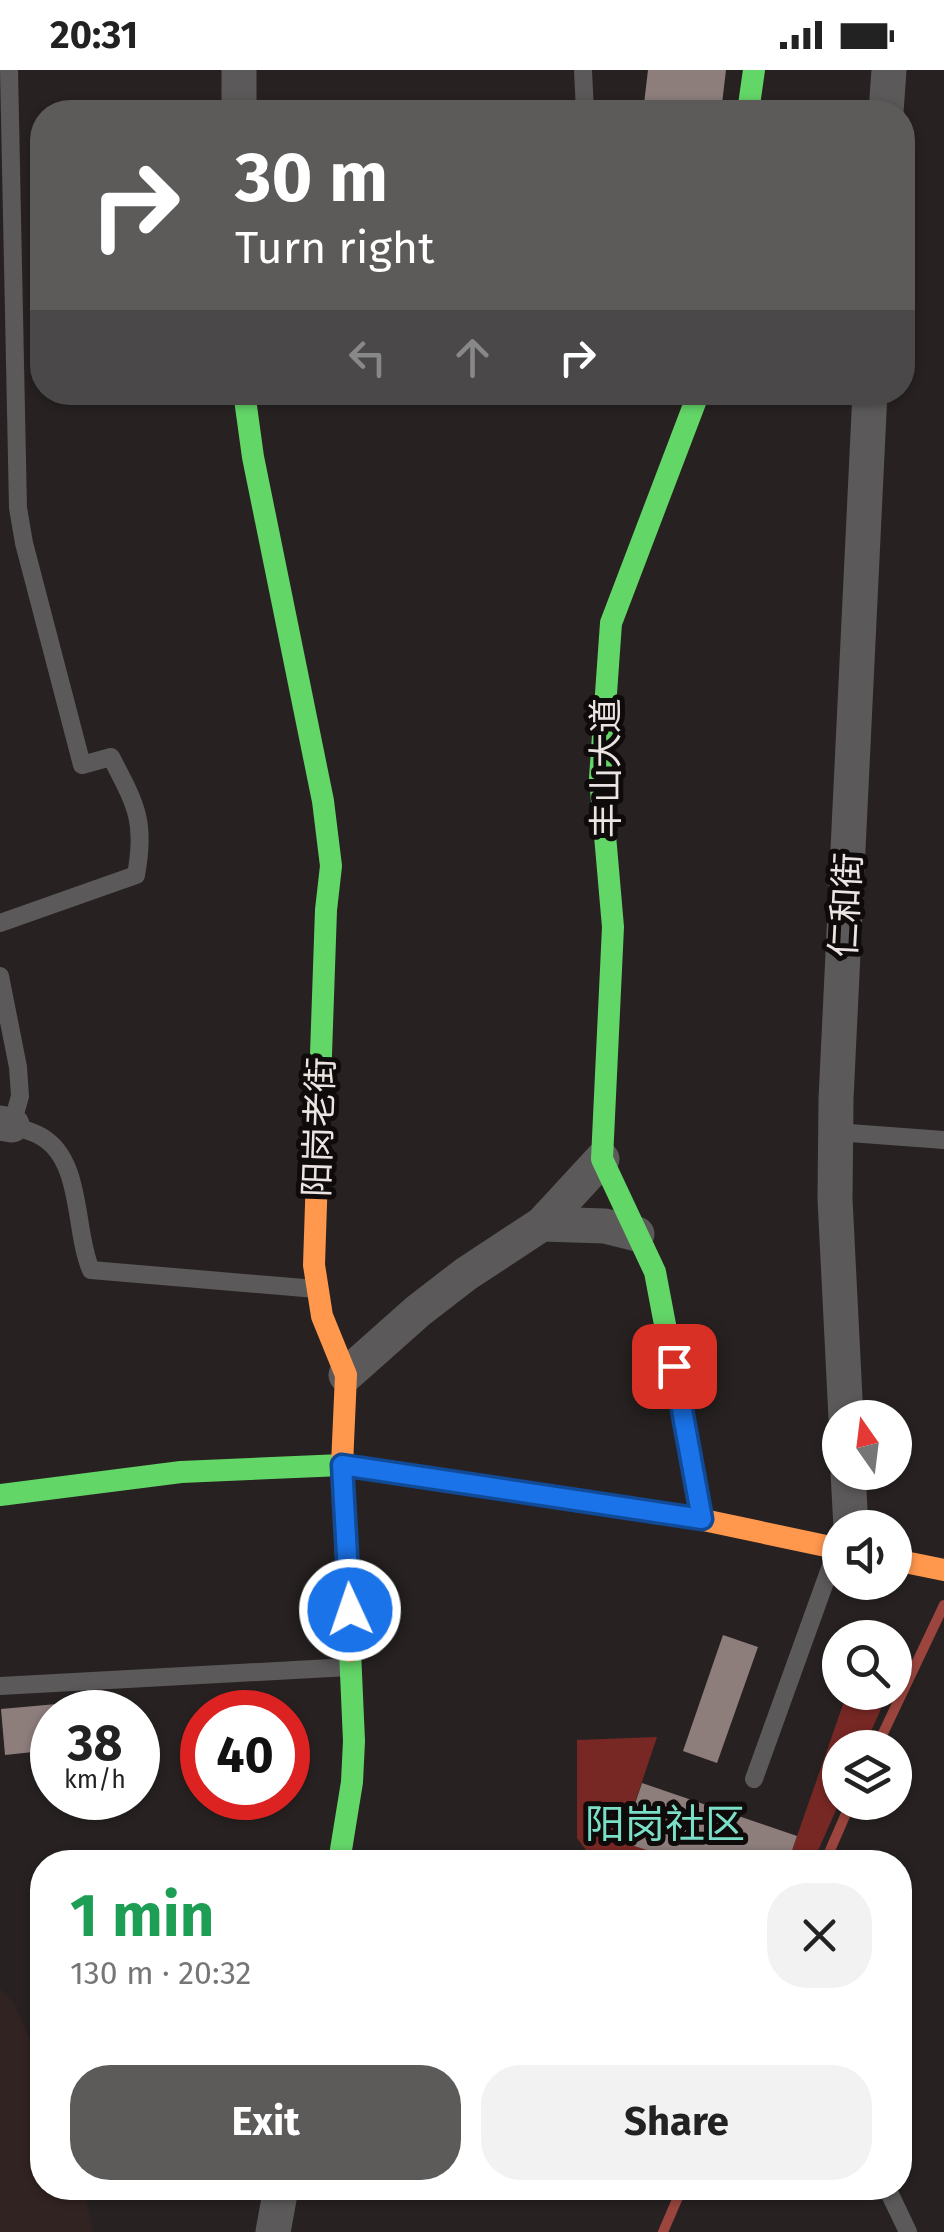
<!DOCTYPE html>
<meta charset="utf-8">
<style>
body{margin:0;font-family:"Fira Sans","Noto Sans SC",sans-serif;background:#f2f2f2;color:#222;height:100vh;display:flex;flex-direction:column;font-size:38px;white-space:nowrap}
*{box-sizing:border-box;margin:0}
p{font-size:32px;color:#767676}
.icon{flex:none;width:55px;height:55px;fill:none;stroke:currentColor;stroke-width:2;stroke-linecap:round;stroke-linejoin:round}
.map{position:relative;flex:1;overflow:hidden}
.panel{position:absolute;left:30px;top:1780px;width:882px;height:350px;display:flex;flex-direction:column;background:#fff;border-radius:40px;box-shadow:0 2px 8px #0004}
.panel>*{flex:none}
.guide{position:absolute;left:30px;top:30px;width:885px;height:305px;border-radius:40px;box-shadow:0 2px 8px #0004;background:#5d5b5a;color:#fff;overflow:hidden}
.needle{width:65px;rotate:346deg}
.controls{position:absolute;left:822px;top:1330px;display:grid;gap:20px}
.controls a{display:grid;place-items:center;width:90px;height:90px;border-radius:50%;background:#fff;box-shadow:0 2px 8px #0004;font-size:50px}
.speed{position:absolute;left:30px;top:1620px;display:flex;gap:20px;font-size:50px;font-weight:700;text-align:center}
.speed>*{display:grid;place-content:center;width:130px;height:130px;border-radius:50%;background:#fff;box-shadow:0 2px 8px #0004;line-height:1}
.speed small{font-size:25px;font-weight:400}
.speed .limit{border:15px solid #d22;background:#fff;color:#111}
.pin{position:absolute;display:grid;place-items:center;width:85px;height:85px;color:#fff;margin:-42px;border-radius:20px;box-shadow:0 5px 15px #0006}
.me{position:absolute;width:110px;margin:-55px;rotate:357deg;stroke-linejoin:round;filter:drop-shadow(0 0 8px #0008)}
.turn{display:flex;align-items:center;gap:35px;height:210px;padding:0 40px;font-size:45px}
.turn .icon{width:130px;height:130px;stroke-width:2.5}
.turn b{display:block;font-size:70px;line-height:85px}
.lanes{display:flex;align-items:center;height:95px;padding:0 40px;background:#0003;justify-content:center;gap:50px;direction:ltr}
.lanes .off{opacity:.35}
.round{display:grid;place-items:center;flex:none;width:105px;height:105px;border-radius:40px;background:#f2f2f2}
.summary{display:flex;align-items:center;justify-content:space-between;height:170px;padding:0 40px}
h1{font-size:60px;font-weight:700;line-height:75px;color:#1e9e55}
.button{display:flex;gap:20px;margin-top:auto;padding:20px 40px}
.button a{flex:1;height:115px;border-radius:40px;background:#5d5b5a;color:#fff;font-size:40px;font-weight:700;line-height:115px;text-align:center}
.button a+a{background:#f2f2f2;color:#222}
.status{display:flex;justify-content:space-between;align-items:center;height:70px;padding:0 50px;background:#fff;direction:ltr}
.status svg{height:28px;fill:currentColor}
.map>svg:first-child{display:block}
.built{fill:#312321}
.forest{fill:#782824}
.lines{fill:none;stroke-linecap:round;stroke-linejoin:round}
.stream{stroke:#9b453e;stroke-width:10}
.building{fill:#8d7e7c}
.lane{stroke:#5b5959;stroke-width:18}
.street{stroke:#5b5959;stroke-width:35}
.fast{stroke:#63d668;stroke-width:22}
.slow{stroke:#ff974d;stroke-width:22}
.route-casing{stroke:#114b97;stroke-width:25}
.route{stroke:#1a73e8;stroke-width:18}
.labels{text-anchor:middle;stroke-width:10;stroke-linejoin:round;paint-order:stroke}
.street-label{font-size:35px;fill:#ebe4e3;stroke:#0f0b0a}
.quarter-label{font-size:40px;fill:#7bdec7;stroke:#0f0b0a}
</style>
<div class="status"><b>20:31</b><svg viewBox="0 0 49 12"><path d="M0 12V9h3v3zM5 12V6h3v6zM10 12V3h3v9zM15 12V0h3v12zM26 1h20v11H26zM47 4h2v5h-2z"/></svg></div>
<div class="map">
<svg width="944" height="2162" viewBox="0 0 944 2162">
<rect width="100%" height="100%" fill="#272221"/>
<polygon class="built" points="0,1919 13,1932 42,1996 42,2118 84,2118 93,2162 0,2162"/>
<g class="forest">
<polygon points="847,1623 888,1623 864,1677 840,1678 840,1731 813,1792 788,1792"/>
<polygon points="657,1667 622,1771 684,1792 595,1792 577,1768 577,1670"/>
</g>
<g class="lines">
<g class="stream">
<polyline points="876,1678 944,1535"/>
<polyline points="825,1792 851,1732"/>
<polyline points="663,2162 682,2118"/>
</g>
</g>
<g class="building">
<polygon points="648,0 726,0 721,42 643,42"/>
<polygon points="723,1565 758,1577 717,1693 683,1681"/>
<polygon points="79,1632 80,1642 52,1642 52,1680 5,1685 1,1639"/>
<polygon points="642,1713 797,1766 788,1792 684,1792 622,1772"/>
</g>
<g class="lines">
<g class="lane">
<polyline points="583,0 585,42"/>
<path d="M 0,853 L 136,805 C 146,751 136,735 111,687 L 82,695 L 24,473 L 18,438 L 9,0"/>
<path d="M 0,906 L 18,997 L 20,1026 L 12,1055 C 21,1059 33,1061 42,1067 C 83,1091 74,1162 91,1200 L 316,1219"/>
<polyline points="836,1062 944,1070"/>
<polyline points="0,1616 349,1597"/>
<polyline points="754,1709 837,1479"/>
<polyline points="887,2118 908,2162"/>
</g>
<g class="street">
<polyline points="239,42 239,0"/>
<polyline points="886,42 889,0"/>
<polyline points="0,1053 12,1055"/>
<polyline points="542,1154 605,1156 637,1164"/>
<polyline points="346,1305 418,1241 466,1204 542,1154 602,1089"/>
<polyline points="846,1348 835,1129 836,1029 870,322"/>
<polyline points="848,1402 851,1458"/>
<polyline points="273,2162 281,2118"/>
</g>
<g class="fast">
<polyline points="748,42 754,0"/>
<polyline points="244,322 253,387 323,731 331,796 326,840 320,1013"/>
<polyline points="699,322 611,553 600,708 613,857 602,1089 655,1202 702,1449"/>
<polyline points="0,1425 181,1402 342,1395 694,1448"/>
<polyline points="339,1792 352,1712 354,1671 350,1581"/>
</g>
<g class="slow">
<polyline points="320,1013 314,1195 322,1246 346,1305 342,1395 350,1581"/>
<polyline points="694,1448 840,1479"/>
<polyline points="895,1490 944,1500"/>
</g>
</g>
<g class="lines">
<defs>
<polyline id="route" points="350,1540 342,1395 702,1449 674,1296"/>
</defs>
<use href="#route" class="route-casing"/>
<use href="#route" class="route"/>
</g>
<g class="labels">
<g class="street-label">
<text transform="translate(606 698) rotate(-90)" y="12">丰山大道</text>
<text transform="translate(846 835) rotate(-87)" y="12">仁和街</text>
<text transform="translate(319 1057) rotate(-88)" y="12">阳岗老街</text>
</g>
<g class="quarter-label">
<text x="665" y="1768">阳岗社区</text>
</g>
</g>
</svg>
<div class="controls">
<a><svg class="needle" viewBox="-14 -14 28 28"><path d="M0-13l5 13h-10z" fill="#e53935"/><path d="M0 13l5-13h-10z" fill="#767676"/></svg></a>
<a><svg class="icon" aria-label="sound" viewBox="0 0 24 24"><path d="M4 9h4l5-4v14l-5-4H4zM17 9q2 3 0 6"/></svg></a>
<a><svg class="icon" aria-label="search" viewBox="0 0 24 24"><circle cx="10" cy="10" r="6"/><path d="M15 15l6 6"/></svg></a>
<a><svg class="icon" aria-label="layers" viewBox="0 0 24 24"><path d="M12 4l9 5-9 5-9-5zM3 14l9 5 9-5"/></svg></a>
</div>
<div class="speed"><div>38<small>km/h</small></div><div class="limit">40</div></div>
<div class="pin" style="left:674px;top:1296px;background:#d93025"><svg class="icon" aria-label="arrive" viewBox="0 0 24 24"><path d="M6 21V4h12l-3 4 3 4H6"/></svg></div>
<svg class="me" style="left:350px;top:1540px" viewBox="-20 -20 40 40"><circle r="17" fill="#1a73e8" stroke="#fff" stroke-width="3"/><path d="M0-11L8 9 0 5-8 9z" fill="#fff"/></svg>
<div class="guide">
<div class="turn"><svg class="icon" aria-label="right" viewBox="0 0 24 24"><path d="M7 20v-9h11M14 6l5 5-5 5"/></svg><div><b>30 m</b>Turn right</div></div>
<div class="lanes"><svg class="icon off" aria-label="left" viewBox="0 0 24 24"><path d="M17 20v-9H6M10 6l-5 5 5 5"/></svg><svg class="icon off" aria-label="ahead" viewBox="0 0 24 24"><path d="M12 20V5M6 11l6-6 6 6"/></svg><svg class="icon" aria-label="right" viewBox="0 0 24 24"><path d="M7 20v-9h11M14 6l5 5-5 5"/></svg></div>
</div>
<section class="panel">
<div class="summary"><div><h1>1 min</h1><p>130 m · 20:32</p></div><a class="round"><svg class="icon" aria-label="close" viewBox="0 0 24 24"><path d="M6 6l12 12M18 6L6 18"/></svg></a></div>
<div class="button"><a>Exit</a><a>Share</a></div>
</section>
</div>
